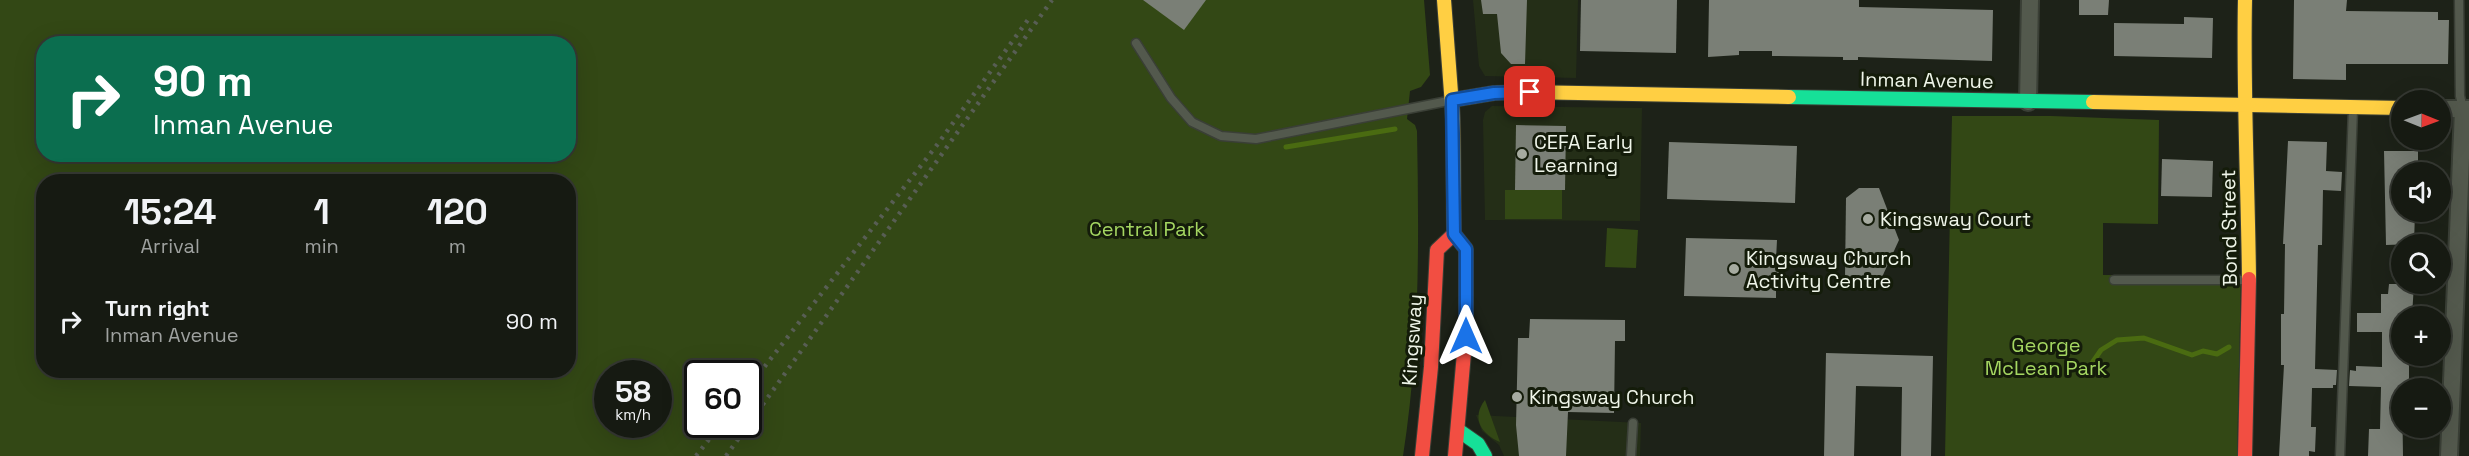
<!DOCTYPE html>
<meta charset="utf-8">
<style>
body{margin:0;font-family:"Space Grotesk",sans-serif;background:#1f231b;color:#f1f3f6;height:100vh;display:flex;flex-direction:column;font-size:22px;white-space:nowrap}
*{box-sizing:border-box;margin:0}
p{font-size:20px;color:#9ea19f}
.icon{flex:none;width:33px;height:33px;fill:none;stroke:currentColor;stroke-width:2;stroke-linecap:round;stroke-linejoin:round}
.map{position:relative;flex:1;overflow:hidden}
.side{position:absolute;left:36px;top:174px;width:540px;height:204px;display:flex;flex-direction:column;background:#161a12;border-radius:24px;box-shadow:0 6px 24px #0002,0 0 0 2px #353832}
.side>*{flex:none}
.guide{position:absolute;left:36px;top:36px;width:540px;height:126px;border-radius:24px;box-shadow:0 6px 24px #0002,0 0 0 2px #353832;background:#0b6e4f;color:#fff;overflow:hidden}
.needle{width:39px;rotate:91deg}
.controls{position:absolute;left:2391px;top:90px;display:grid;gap:12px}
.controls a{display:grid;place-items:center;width:60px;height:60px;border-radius:50%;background:#161a12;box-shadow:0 6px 24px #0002,0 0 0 2px #353832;font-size:30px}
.speed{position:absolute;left:594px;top:360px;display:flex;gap:12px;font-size:30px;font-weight:700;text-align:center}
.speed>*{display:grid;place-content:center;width:78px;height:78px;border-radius:50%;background:#161a12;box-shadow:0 6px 24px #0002,0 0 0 2px #353832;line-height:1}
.speed small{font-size:15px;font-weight:400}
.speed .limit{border:3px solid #111;border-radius:9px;background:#fff;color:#111}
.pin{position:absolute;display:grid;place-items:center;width:51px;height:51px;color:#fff;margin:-26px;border-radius:12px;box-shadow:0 3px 9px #0006}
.me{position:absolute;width:66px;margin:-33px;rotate:0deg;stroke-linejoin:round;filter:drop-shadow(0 0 4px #0008)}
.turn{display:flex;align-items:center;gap:21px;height:126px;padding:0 18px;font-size:27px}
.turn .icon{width:78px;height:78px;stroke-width:2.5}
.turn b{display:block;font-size:42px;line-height:51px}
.eta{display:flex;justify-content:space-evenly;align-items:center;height:102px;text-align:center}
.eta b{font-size:36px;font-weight:700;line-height:42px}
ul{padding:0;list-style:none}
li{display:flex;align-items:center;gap:18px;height:90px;padding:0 18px}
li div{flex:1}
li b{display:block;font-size:22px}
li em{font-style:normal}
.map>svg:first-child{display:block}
.built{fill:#242e17}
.green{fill:#334815;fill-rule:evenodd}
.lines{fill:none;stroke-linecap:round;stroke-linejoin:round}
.stream{stroke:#4a6b11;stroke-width:5}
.building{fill:#7a7f76}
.lane-casing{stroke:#3a3f36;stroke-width:11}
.street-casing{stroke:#3a3f36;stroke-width:20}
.fast-casing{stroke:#3a3f36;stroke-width:16}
.slow-casing{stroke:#3a3f36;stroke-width:16}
.jam-casing{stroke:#3a3f36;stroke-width:16}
.lane{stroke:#53594d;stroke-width:8}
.street{stroke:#53594d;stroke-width:16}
.fast{stroke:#16e098;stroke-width:14}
.slow{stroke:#ffcf43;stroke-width:14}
.jam{stroke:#f24e42;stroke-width:14}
.rail{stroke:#585e54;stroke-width:4.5;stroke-dasharray:3 6;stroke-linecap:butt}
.route-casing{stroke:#114b97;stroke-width:15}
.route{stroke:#1a73e8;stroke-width:10}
.poi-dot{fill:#a6aba0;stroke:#141c0a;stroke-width:2}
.labels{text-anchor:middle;stroke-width:6;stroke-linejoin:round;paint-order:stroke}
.street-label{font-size:20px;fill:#eff5e9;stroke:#141c0a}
.poi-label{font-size:20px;fill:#eff5e9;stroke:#141c0a;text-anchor:start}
.park-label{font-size:20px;fill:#a4d661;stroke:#141c0a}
</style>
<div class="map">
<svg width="2469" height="456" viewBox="0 0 2469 456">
<rect width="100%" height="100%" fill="#1d2218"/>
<g class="built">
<polygon points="1473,0 1578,0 1576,78 1485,76 1479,66"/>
<polygon points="1492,106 1642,108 1640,221 1485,220 1483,120 1485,112"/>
<polygon points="1476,415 1641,423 1640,456 1504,456 1499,445 1482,431"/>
</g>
<g class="green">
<path d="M 0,0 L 1424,0 L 1430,75 L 1421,87 L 1410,91 L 1407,119 L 1415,125 L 1417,131 C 1419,240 1420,348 1403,456 L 0,456 ZM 44,44 L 568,44 L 568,154 L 44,154 ZM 44,182 L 568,182 L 568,370 L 44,370 ZM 608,374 L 658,374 L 658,424 L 608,424 ZM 698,374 L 748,374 L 748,424 L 698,424 Z"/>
<polygon points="1952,116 2051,116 2159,120 2158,224 2103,223 2103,275 2241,276 2237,456 1945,456"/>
<rect x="1505" y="190" width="57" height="29"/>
<polygon points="1607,228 1638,230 1636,268 1605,267"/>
<path d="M 1485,400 L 1500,442 C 1481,434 1471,418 1485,400 Z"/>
</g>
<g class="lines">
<g class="stream">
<polyline points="1286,147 1395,129"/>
<polyline points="2092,363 2101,350 2117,340 2144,338 2192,355 2203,351 2217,354 2229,347"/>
</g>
</g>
<g class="building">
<polygon points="1143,0 1206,0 1184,30"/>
<polygon points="1481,0 1527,0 1525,64 1511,64 1501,53 1497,14 1483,14"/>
<polygon points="1581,0 1677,0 1676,53 1580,51"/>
<polygon points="1709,0 1859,0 1859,7 1993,10 1992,61 1858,57 1858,60 1843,60 1843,57 1772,56 1772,51 1739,51 1739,55 1708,57"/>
<polygon points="2079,0 2109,0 2108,15 2079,15"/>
<polygon points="2294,0 2347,0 2346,11 2438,12 2438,20 2449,20 2448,64 2346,64 2346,80 2293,79"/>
<polygon points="2184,17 2213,18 2212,58 2114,56 2114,23 2184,24"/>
<polygon points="1516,125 1566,126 1565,190 1515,190"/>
<polygon points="2288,141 2327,142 2326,171 2342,172 2341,191 2323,190 2322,245 2318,245 2315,369 2337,370 2336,385 2333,385 2333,388 2312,388 2311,427 2316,427 2315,452 2309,451 2309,456 2279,456 2284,365 2281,365 2281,314 2284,314 2285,244 2283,244"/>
<polygon points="1669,142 1797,146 1795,203 1667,199"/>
<polygon points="2384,151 2418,151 2418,172 2402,172 2402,212 2415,212 2414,244 2386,245"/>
<polygon points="2162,159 2213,161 2212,197 2161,196"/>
<polygon points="1859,188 1879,188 1899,240 1877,288 1854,287 1845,278 1846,198"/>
<polygon points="1686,238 1777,240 1776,260 1785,269 1776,277 1776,298 1684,296"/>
<polygon points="2389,284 2414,284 2412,316 2402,316 2402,356 2409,356 2409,388 2402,388 2403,456 2368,456 2369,429 2380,429 2381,387 2349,386 2350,370 2356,371 2356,366 2382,367 2382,332 2357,332 2357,313 2381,313 2381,294 2388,294"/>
<polygon points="1530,319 1625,320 1625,341 1615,341 1614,413 1568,412 1566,456 1519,456 1516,425 1518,338 1529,338"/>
<polygon points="1826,353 1933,356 1931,456 1901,456 1902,387 1856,386 1854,456 1824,456"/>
</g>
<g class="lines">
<defs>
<g id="lane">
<polyline points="2459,0 2460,96 2463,109"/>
<polyline points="1136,43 1171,98 1192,122 1221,136 1256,139 1448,101"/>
<polyline points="2114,280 2249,280"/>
<polyline points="1631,456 1633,423"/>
<polyline points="2340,456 2353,109"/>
</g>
<g id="street">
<polyline points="2028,102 2030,0"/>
<polyline points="2440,109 2469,109"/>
<polyline points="2449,456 2463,109"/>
</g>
<g id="fast">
<polyline points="1789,97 2093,102"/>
<polyline points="1458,430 1478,444 1485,456"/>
</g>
<g id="slow">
<polyline points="1444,0 1453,119 1454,234 1466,249 1466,330"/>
<path d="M 2245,0 C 2243,93 2248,186 2249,279"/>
<polyline points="1452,100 1494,93 1525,92 1789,97"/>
<polyline points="2093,102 2402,108"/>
</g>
<g id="jam">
<polyline points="1422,456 1431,367 1437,250 1454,234"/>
<polyline points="1455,456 1466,330"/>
<polyline points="2245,456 2249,279"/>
</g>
</defs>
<use href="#lane" class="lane-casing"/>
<use href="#street" class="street-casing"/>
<use href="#fast" class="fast-casing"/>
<use href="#slow" class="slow-casing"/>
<use href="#jam" class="jam-casing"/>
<use href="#lane" class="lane"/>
<use href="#street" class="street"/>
<use href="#fast" class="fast"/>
<use href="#slow" class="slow"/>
<use href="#jam" class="jam"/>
<g class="rail">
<polyline points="748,388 937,145 1030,17"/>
<polyline points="696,456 721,424"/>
<polyline points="726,456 1052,0"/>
</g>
</g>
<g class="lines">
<defs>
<polyline id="route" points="1466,336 1466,249 1454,234 1452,100 1494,93 1530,92"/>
</defs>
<use href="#route" class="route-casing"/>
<use href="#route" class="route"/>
</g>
<g class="poi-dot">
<circle cx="1522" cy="154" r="6"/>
<circle cx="1868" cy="219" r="6"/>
<circle cx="1734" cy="269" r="6"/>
<circle cx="1517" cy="397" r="6"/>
</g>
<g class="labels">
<g class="street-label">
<text transform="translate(1927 80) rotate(1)" y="7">Inman Avenue</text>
<text transform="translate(2229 228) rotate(-91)" y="7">Bond Street</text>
<text transform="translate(1412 340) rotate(-86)" y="7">Kingsway</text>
</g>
<g class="poi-label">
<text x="1534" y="149">CEFA Early<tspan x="1534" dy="23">Learning</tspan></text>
<text x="1880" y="226">Kingsway Court</text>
<text x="1746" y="265">Kingsway Church<tspan x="1746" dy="23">Activity Centre</tspan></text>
<text x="1529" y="404">Kingsway Church</text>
</g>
<g class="park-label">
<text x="1147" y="236">Central Park</text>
<text x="2046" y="352">George<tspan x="2046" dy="23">McLean Park</tspan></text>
</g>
</g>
</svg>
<div class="controls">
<a><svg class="needle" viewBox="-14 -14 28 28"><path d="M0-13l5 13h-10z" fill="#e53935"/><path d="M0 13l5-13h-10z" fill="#9ea19f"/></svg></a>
<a><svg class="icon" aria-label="sound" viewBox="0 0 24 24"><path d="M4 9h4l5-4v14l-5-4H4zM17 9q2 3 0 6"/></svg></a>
<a><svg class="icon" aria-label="search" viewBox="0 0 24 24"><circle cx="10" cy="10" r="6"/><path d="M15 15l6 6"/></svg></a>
<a>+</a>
<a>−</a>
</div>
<div class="speed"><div>58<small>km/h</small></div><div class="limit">60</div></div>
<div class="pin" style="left:1530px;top:92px;background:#d93025"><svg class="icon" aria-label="arrive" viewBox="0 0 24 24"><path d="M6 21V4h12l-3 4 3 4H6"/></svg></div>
<svg class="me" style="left:1466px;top:336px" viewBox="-20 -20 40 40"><path d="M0-17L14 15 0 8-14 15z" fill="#1a73e8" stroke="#fff" stroke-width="4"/></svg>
<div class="guide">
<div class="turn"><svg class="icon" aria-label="right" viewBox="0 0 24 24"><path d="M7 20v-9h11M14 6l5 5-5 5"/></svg><div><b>90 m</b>Inman Avenue</div></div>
</div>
<section class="side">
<div class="eta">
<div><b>15:24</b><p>Arrival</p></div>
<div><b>1</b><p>min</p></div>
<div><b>120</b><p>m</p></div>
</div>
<ul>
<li><svg class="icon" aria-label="right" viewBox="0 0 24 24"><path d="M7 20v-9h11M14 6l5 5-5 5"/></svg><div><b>Turn right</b><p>Inman Avenue</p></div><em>90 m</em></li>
</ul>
</section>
</div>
